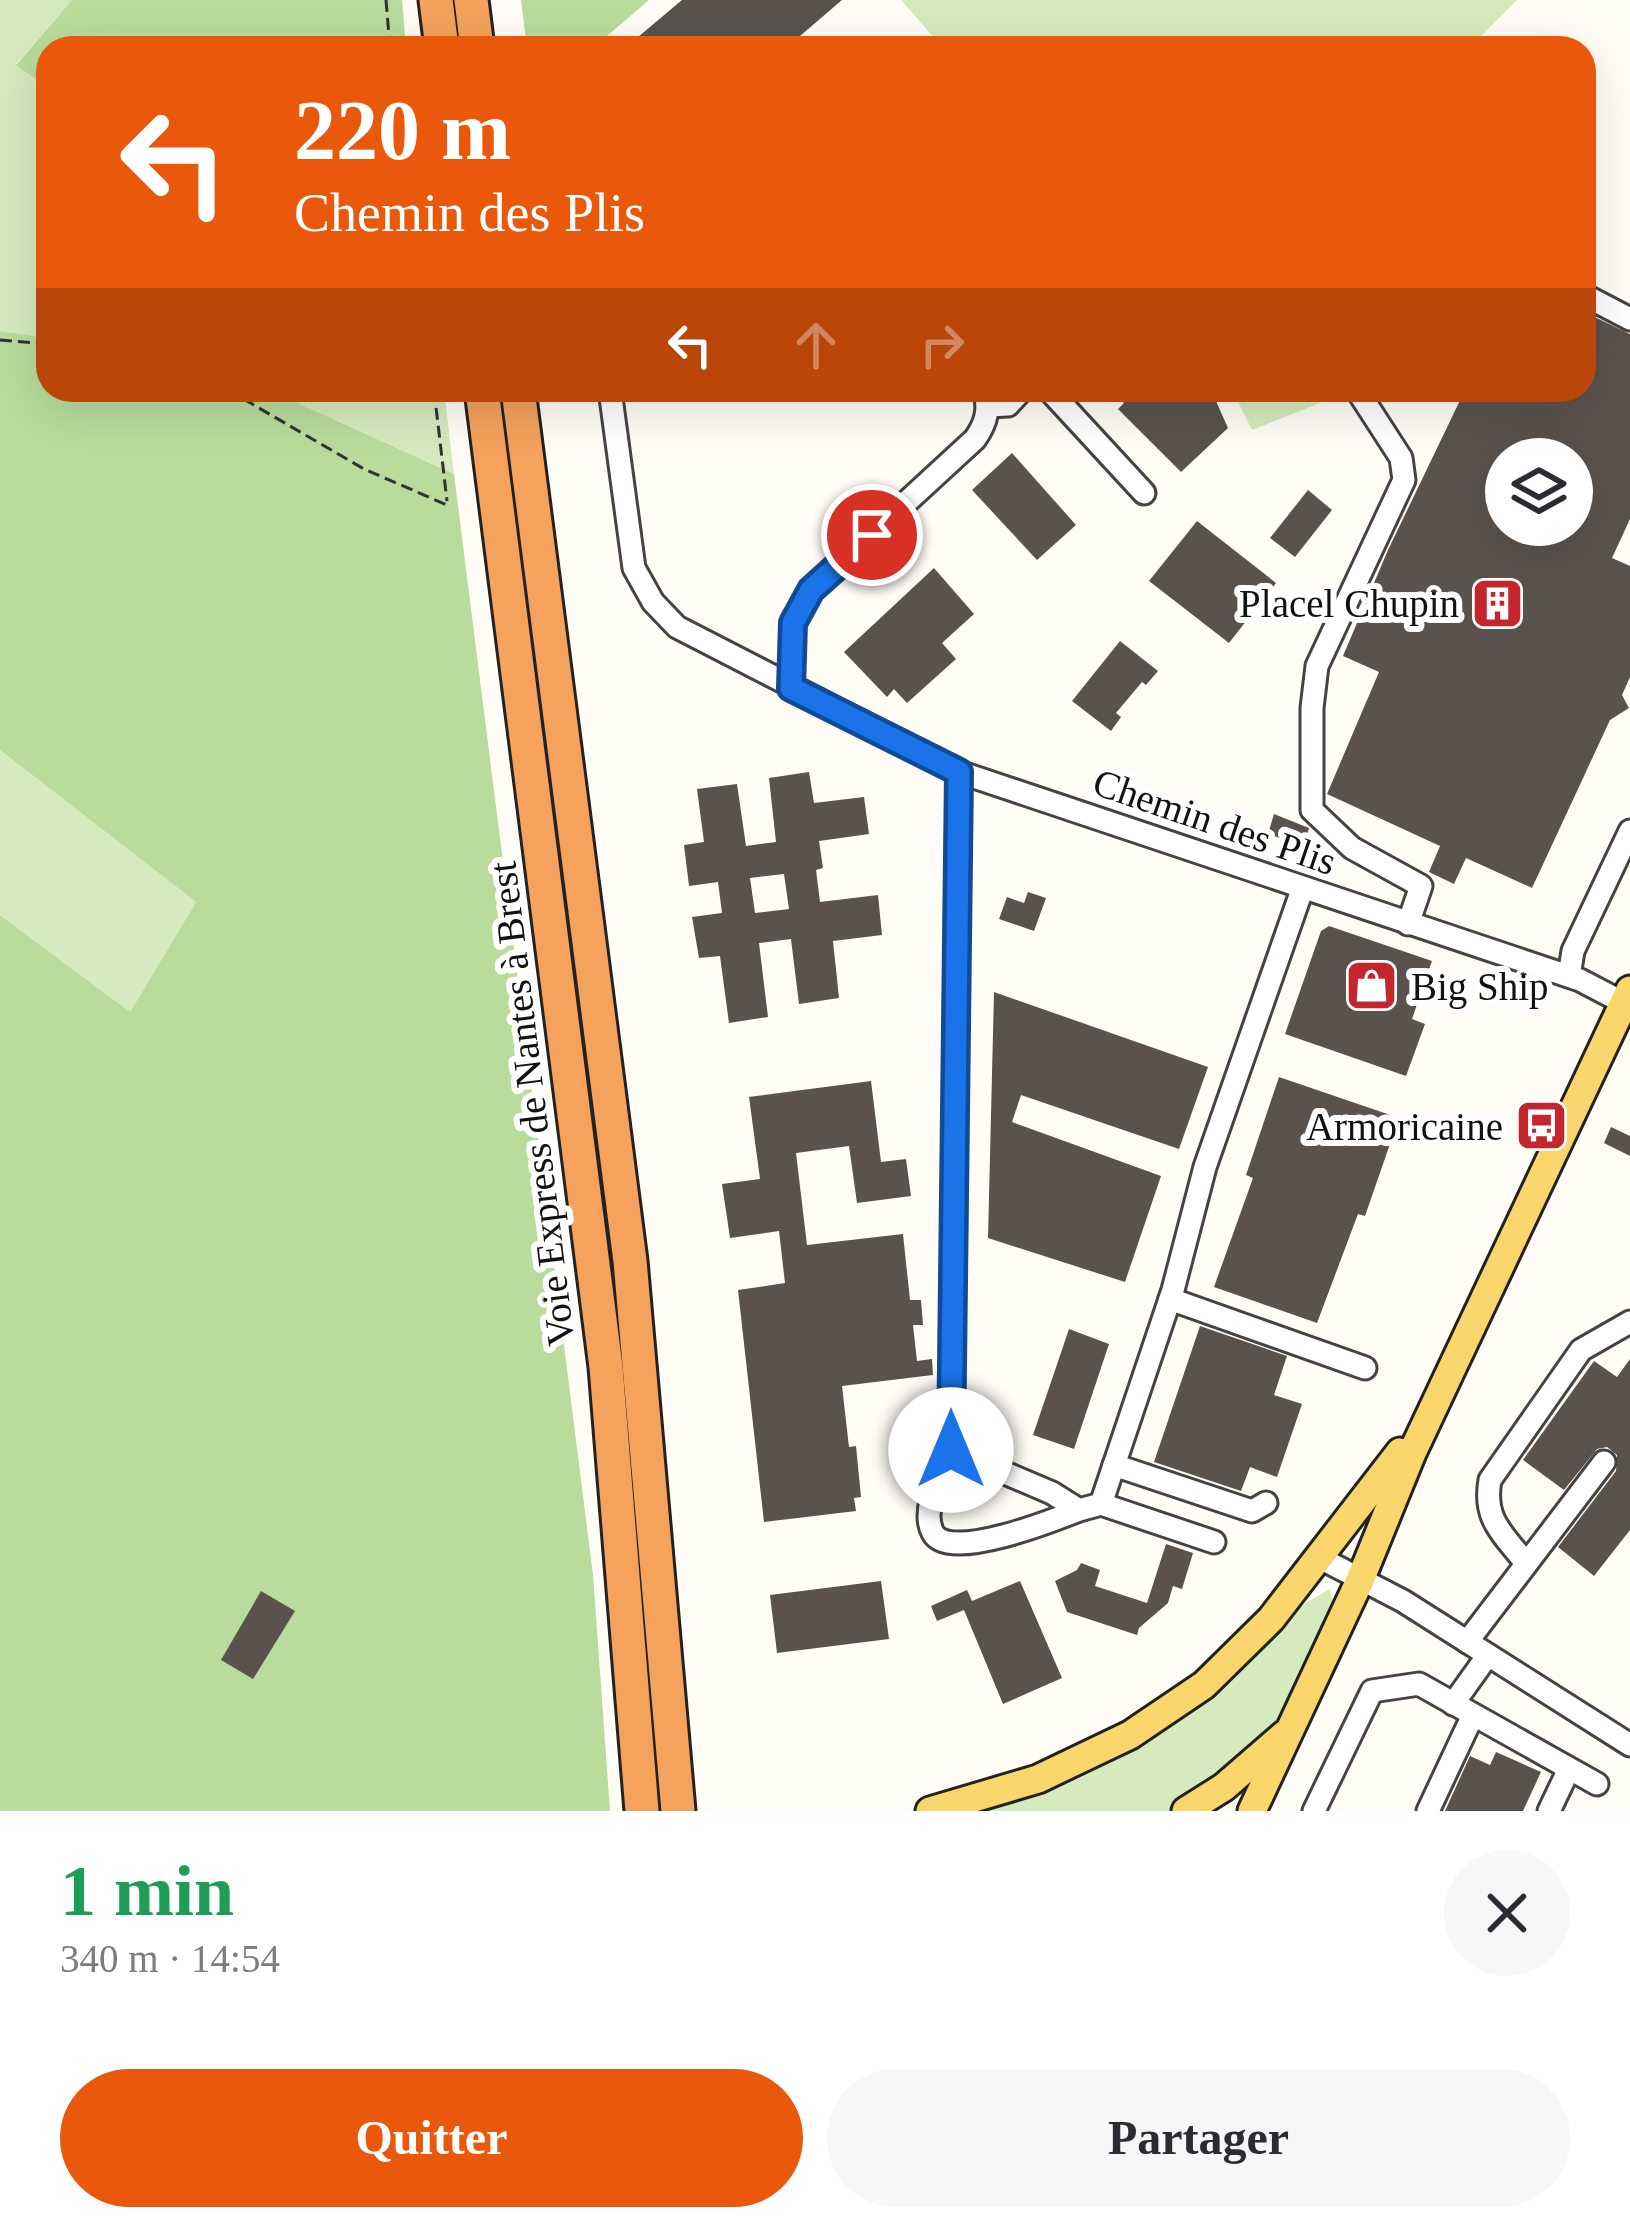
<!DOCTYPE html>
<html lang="fr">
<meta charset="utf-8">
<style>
body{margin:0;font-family:Georgia,serif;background:#f7f7f7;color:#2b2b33;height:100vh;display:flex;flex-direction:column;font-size:45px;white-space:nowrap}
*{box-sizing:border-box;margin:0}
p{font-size:39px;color:#7c7c81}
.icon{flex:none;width:66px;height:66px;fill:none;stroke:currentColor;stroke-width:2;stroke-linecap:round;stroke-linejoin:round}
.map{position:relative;height:1811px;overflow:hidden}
.sheet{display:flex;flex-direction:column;background:#fff;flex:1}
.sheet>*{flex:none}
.top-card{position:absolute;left:36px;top:36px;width:1560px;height:366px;border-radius:36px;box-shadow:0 12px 48px #0002;background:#ea580c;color:#fff;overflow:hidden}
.buttons{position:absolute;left:1485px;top:438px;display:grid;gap:24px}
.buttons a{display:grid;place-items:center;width:108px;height:108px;border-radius:50%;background:#fff;box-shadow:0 12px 48px #0002;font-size:60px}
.pin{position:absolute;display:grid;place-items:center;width:102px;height:102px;color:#fff;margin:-51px;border:6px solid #fff;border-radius:50%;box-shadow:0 3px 12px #0007}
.me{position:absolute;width:132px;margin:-66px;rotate:0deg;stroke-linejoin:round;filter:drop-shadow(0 0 9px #0008)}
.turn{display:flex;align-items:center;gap:42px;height:252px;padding:0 60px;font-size:54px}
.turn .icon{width:156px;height:156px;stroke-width:2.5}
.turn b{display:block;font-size:84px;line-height:102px}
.lanes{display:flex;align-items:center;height:114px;padding:0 60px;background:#0003;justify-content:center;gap:60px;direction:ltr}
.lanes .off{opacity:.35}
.round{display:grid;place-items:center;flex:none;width:126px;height:126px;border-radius:63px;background:#f7f7f7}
.summary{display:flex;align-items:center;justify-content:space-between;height:204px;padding:0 60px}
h1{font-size:72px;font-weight:800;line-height:90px;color:#1e9e55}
.button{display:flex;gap:24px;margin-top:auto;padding:24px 60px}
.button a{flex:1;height:138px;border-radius:72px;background:#ea580c;color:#fff;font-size:48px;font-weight:800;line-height:138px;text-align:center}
.button a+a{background:#f7f7f7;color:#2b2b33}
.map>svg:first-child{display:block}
.green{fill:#d5ebbd}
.forest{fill:#b9dc9c}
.building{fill:#5a524d;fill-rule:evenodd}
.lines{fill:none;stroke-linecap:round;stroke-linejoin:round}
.minor-casing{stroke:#444;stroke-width:27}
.major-casing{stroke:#222;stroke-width:33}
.highway-casing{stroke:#222;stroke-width:39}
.path{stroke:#333;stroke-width:3;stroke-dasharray:12 6;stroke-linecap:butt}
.minor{stroke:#fff;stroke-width:21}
.major{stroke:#f9d66b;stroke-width:27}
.highway{stroke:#f5a25d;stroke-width:33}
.route-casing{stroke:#114b97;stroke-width:30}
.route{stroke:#1a73e8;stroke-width:21}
.labels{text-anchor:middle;stroke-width:12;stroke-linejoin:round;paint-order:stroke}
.poi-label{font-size:39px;fill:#111;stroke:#fff;text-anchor:end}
.street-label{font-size:39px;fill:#111;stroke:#fff}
</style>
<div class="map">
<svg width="1630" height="1811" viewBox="0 0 1630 1811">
<rect width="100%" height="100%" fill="#fffdf5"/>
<g class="green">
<polygon points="0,0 72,0 16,64 48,88 48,338 0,331"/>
<polygon points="901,0 1517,0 1469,48 943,48"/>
<polygon points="269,390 444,390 454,474"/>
<polygon points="1232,390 1313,390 1320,403 1252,430"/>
<polygon points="0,750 196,902 130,1012 0,915"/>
<path d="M 1330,1589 L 1332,1600 L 1274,1734 L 1201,1793 L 1169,1811 L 981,1811 C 1040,1791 1097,1770 1149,1733 C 1212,1688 1260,1626 1330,1589 Z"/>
</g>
<g class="forest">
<polygon points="72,0 402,0 406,48 48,48 48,88 16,65"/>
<polygon points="521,0 649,0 593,48 527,48"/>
<polygon points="0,331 48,338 48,390 269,390 454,474 593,1575 610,1811 0,1811 0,915 130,1012 196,902 0,750"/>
</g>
<g class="building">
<polygon points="682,0 842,0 786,48 625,48"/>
<path d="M 1584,312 L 1630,334 L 1630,519 L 1612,558 L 1630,566 L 1630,677 L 1622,695 L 1629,708 L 1610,720 L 1532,888 L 1466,858 L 1454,884 L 1429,872 L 1440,846 L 1327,794 L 1379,672 L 1343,656 L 1388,550 L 1465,390 L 1584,390 ZM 1506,459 L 1572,459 L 1572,525 L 1506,525 Z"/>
<polygon points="1111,390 1211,390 1228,428 1181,472 1118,409 1124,403"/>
<polygon points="1012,453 1076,525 1037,560 972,490"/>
<polygon points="1308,490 1332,510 1295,557 1270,538"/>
<polygon points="1197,521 1276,583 1229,643 1149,581"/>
<polygon points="934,568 974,614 942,643 956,659 907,703 894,689 887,697 844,652"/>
<polygon points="1120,641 1158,671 1146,685 1142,682 1116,713 1121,717 1111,731 1072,701"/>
<path d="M 809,772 L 814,803 L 864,797 L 869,834 L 819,841 L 823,868 L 816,870 L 820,902 L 878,895 L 882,935 L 833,941 L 839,998 L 799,1004 L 791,939 L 759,943 L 768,1017 L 729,1023 L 720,956 L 699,958 L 692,917 L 722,913 L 718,882 L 689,886 L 684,845 L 704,842 L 697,789 L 737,784 L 746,846 L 776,842 L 769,778 ZM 784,874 L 789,909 L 755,913 L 750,878 Z"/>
<polygon points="1274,814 1309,828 1304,846 1268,834"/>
<polygon points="1028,892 1046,898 1034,931 999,919 1007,897 1024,903"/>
<polygon points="1329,926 1432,961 1412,1019 1425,1024 1406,1076 1285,1034 1321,931"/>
<polygon points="994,992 1208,1067 1179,1149 1021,1095 1012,1122 1161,1176 1125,1282 988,1238"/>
<polygon points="1279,1077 1399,1118 1365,1216 1358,1214 1317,1323 1214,1287 1253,1178 1246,1175"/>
<polygon points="871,1081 881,1162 906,1159 911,1196 857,1203 849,1146 796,1153 807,1245 903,1234 910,1300 921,1300 923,1325 913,1325 917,1361 932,1359 933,1375 842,1386 849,1447 856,1446 861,1497 854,1498 856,1511 764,1522 738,1290 785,1283 779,1231 730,1238 722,1184 760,1179 749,1097"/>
<polygon points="1611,1127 1630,1136 1630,1156 1604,1143"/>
<polygon points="1200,1326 1287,1356 1274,1395 1302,1404 1277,1477 1250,1467 1241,1491 1154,1462"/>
<polygon points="1069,1329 1109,1344 1074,1449 1033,1435"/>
<polygon points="1630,1359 1630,1530 1594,1576 1558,1547 1616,1471 1617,1455 1607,1447 1597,1449 1564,1490 1523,1460 1594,1361 1617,1377"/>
<polygon points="1166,1544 1193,1553 1182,1589 1173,1586 1168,1603 1139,1628 1137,1635 1067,1612 1055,1581 1077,1570 1081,1563 1100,1570 1095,1586 1147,1603"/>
<polygon points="881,1581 889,1639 777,1653 770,1595"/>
<polygon points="1020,1581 1062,1678 1003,1704 964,1610 937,1621 931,1606 967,1590 972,1601"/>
<polygon points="261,1591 295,1611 253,1679 221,1660"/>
<polygon points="1496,1752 1541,1772 1523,1811 1445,1811 1470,1756 1490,1765"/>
</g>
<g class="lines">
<defs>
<g id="minor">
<polyline points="1584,295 1630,319"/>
<polyline points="610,390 634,568 653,602 677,627 959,772 1580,980 1624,1003"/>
<polyline points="1049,390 1144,493"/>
<polyline points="1357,390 1401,458 1404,480 1317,666 1312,708 1312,810 1352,848 1421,886 1408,924"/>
<polyline points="988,406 1008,405 1022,390"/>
<path d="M 791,688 L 793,623 L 811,590 L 975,439 C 987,422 989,410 985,390"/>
<polyline points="1569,976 1573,951 1630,831"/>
<polyline points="1170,1299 1365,1368"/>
<path d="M 951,1450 L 1052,1493 L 1079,1510 C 1054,1520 949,1562 933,1533 C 920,1510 942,1472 951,1450 L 959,772"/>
<polyline points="1114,1465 1252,1511 1266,1503"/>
<polyline points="1101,1504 1214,1542"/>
<polyline points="1079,1510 1101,1504 1173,1290 1205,1167 1302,890"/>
<polyline points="1320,1558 1403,1601 1630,1745"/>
<path d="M 1525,1562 C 1502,1533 1483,1519 1490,1480 L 1581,1350 L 1630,1322"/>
<polyline points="1467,1642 1604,1462"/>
<polyline points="1453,1704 1488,1655"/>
<polyline points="1314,1811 1372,1691 1419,1684 1597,1784"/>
<polyline points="1428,1811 1473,1715"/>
<polyline points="1549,1811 1569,1769"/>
</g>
<g id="major">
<polyline points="930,1811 1038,1779 1130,1735 1204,1685 1271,1619 1400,1452"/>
<polyline points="1186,1811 1224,1787 1284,1735"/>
<polyline points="1252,1811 1361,1578 1412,1453 1630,990"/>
</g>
<g id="highway">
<polyline points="436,0 442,48"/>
<polyline points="471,0 477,48"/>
<polyline points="482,390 606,1367 642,1811"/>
<polyline points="518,390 630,1261 678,1811"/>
</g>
</defs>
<use href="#minor" class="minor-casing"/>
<use href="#major" class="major-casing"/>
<use href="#highway" class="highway-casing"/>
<g class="path">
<polyline points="386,0 390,48"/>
<polyline points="0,340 48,344"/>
<polyline points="228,390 364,469 447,505"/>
<polyline points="434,390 447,501"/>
</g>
<use href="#minor" class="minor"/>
<use href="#major" class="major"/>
<use href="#highway" class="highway"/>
</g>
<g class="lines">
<defs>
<polyline id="route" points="872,535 811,590 793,623 791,688 959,772 951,1450"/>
</defs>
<use href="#route" class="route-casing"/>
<use href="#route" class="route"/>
</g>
<defs>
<symbol id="building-square" viewBox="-11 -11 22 22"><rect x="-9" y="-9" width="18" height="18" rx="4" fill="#c4262e" stroke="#fff"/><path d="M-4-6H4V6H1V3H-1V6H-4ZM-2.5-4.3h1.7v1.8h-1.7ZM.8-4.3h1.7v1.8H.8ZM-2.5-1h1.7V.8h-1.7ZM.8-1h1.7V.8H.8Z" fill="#fff"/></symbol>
<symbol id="shop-square" viewBox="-11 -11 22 22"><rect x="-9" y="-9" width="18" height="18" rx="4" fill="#c4262e" stroke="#fff"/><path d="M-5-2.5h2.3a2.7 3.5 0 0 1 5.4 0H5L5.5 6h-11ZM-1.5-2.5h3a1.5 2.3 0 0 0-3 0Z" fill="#fff"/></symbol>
<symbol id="bus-square" viewBox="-11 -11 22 22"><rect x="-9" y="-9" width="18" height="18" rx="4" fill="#c4262e" stroke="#fff"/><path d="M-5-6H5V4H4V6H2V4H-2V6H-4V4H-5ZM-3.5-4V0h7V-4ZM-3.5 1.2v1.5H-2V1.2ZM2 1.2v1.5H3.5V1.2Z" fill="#fff"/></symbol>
</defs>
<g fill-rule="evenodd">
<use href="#building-square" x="1468" y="574" width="59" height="59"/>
<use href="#shop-square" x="1342" y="956" width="59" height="59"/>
<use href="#bus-square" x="1512" y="1096" width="59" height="59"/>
</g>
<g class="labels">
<g class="poi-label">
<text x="1459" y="617">Placel Chupin</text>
<text x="1411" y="1000" text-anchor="start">Big Ship</text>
<text x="1503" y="1140">Armoricaine</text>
</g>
<g class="street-label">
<text transform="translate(1215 821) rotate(19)" y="14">Chemin des Plis</text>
<text transform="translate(531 1104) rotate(-97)" y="14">Voie Express de Nantes à Brest</text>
</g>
</g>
</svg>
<div class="buttons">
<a><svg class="icon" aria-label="layers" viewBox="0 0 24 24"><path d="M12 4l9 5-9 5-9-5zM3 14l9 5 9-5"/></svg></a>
</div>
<div class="pin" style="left:872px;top:535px;background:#d93025"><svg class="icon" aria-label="arrive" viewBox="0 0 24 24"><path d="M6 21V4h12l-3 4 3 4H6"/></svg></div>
<svg class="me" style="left:951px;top:1450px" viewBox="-20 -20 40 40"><circle r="19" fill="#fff"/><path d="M0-13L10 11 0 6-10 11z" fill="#1a73e8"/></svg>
<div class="top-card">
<div class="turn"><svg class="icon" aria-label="left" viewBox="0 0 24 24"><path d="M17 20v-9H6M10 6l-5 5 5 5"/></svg><div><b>220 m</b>Chemin des Plis</div></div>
<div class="lanes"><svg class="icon" aria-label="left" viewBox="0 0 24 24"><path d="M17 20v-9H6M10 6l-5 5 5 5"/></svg><svg class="icon off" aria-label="ahead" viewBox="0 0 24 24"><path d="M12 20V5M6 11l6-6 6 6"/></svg><svg class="icon off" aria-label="right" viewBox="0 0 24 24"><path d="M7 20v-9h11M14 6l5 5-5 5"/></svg></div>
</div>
</div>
<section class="sheet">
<div class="summary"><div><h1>1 min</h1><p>340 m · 14:54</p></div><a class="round"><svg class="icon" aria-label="close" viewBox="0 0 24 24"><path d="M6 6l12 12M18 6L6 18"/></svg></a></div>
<div class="button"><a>Quitter</a><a>Partager</a></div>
</section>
